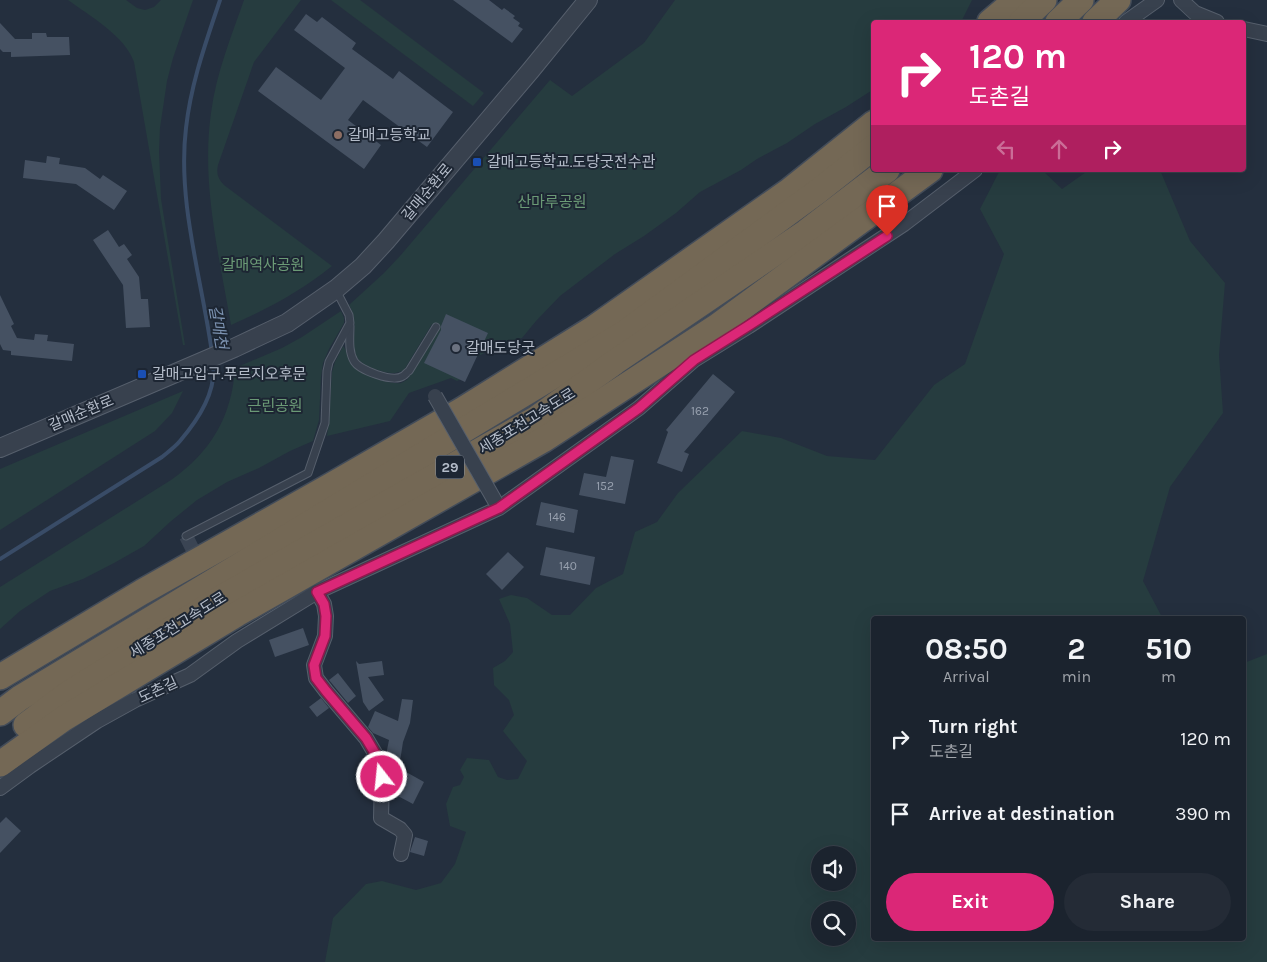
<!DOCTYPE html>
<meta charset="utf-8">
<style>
body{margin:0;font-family:Karla,"Noto Sans KR",sans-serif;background:#242b36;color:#f1f3f6;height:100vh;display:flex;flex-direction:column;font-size:19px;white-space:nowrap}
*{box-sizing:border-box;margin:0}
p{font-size:16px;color:#a0a4aa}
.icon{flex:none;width:28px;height:28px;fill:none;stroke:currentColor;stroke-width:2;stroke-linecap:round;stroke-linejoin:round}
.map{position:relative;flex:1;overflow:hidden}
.side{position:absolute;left:871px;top:616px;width:375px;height:325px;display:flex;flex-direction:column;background:#1b232e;border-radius:5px;box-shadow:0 5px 20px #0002,0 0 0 1px #39404a}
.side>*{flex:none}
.banner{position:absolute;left:871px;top:20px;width:375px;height:152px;border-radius:5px;box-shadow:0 5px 20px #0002,0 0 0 1px #39404a;background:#db2777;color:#fff;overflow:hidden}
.controls{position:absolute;left:811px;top:846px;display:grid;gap:10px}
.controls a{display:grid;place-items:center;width:45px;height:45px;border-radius:50%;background:#1b232e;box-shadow:0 5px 20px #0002,0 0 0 1px #39404a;font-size:25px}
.pin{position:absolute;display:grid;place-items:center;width:42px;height:42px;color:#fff;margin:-51px -21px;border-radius:50% 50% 50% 0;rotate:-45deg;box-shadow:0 0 5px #0007}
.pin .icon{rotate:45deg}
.me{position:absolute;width:55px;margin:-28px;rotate:344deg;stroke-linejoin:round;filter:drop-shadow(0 0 4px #0008)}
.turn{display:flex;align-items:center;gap:18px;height:105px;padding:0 15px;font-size:22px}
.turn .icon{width:65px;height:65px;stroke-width:2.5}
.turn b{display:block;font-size:35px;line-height:42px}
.lanes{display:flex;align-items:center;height:48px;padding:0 15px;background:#0003;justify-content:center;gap:25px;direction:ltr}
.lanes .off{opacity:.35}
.eta{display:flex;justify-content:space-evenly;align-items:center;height:85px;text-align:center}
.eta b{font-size:30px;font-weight:700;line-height:35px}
.primary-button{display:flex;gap:10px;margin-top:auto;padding:10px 15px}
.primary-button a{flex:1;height:58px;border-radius:30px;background:#db2777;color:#fff;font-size:20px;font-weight:700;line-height:58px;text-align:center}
.primary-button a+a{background:#242b36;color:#f1f3f6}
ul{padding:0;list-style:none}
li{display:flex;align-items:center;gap:15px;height:75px;padding:0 15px}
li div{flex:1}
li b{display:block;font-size:19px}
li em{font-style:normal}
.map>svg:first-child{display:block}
.green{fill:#263c3f;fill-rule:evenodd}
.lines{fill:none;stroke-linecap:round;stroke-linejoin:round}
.stream{stroke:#394c67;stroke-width:4}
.building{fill:#455162}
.minor-tunnel{stroke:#3a4453;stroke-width:14;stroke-dasharray:14 7;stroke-linecap:butt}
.service-casing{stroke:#565f6c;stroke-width:9}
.minor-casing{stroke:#565f6c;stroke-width:16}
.tertiary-casing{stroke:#565f6c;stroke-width:20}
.motorway-casing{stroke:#434c59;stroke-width:28}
.service{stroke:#38414e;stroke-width:7}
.minor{stroke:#38414e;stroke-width:14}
.tertiary{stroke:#38414e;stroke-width:18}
.motorway{stroke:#746855;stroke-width:25}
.minor-bridge-casing{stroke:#565f6c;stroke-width:16;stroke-linecap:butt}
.minor-bridge{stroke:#38414e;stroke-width:14}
.route-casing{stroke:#8e194d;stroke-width:12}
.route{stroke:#db2777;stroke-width:9}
.education-dot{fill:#8d6e63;stroke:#1d2633;stroke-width:2}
.transit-dot{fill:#1a4fb4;stroke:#1d2633;stroke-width:2}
.worship-dot{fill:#6b7280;stroke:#1d2633;stroke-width:2}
.labels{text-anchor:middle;stroke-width:4;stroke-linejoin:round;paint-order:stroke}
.number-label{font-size:12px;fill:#98a1af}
.shield{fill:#1d2633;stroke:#878f9c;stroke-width:1}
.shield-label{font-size:14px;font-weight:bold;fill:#b4bcc9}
.poi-label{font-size:15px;fill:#b4bcc9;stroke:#1d2633;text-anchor:start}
.street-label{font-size:15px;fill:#b4bcc9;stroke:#1d2633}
.park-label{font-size:15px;fill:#6b9a76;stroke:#1d2633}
.water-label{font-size:16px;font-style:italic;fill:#7c92b1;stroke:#1d2633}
</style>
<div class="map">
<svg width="1267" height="962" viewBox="0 0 1267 962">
<rect width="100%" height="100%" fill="#242f3e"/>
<g class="green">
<path d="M 68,0 L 126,0 L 137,8 L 145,10 L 154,7 L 161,0 L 193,0 L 173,58 L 167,81 L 160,128 L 159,152 L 161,199 L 185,345 L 183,345 L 134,62 C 125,36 90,16 68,0 Z"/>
<path d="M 244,0 L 301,0 L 254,62 L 218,165 C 216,173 218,179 224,185 L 332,266 C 301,291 268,309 231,325 C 219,255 201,184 211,113 C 216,74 231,37 244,0 Z"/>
<polygon points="331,0 360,0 484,93 473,106"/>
<path d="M 675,0 L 972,0 L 961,22 L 937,22 L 930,21 L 922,22 L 874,22 L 874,89 L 846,107 L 815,124 L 787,143 L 757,159 L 741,170 L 700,192 L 676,213 L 644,236 L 615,254 L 560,296 L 536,321 L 522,338 L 503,343 L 475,358 L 467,376 L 457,381 L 451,378 L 409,393 L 390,421 L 327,436 L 329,420 L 332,372 L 335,362 L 343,346 C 348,351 347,358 351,364 C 358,373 389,385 401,383 C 404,382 406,380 408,379 L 437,332 L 439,331 L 432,324 L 404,370 C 395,375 387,373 378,370 C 336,358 365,332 349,305 L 384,273 L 400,256 L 550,80 L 572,96 L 644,43 Z"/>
<path d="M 1000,170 L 1042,170 L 1062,189 L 1089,170 L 1160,170 L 1190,241 L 1225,283 L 1219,355 L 1223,413 L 1170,487 L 1143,581 L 1163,619 L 874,619 L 874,939 L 1244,939 L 1244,663 L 1267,654 L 1267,962 L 325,962 L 333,918 L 366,884 L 382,881 L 416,890 L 441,883 L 455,864 L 466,832 L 450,826 L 446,804 L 453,787 L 460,785 L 464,777 L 460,770 L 467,758 L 489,760 L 498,777 L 507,780 L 518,779 L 527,761 L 503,731 L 514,715 L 509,700 L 494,685 L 493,668 L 505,661 L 513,652 L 510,624 L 499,599 L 511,595 L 527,598 L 552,615 L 570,615 L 596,588 L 623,574 L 635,532 L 657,522 L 678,493 L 742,431 L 781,438 L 827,456 L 875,460 L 934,385 L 965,364 L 1004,254 L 980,209 ZM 820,855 L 848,855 L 848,882 L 820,882 ZM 820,910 L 848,910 L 848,938 L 820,938 Z"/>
<path d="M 341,311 L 344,318 L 344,323 L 329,349 L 323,363 L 321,377 L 319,420 L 313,441 L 290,451 L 259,468 L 227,482 L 197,500 L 170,522 L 144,546 L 114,563 L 83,579 L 50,591 L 20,611 L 0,629 L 0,587 L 171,480 C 211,452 232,416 235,368 L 282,348 L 302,337 Z"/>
<polygon points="183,391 172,413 155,431 0,530 0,469"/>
</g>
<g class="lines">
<g class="stream">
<path d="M 212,353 C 202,280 177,202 186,128 C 191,83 206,42 220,0"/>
<path d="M 0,559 L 162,457 C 168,452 175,447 180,441 C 198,420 217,391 213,363"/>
</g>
</g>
<g class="building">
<polygon points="453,0 489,0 502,10 504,8 515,16 513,18 520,23 518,26 523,29 512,43"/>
<polygon points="306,14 317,22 322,17 356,43 352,49 393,79 399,71 453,112 427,147 363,100 348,120 381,145 364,169 258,91 276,67 321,100 345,68 294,30"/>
<polygon points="0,23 15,39 32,39 32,33 46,33 47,37 69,37 70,55 11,57 11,52 3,52 0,49"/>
<polygon points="47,156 60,158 59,164 85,168 100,179 103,175 127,191 114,210 76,184 23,178 25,160 46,163"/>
<polygon points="108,230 119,247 124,244 132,255 127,259 139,277 141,299 148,299 150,327 126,328 123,285 93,240"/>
<polygon points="0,295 14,324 11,326 17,338 34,340 35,334 48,335 47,341 74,344 72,361 11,355 11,351 3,350 0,344"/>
<polygon points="446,314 488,333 465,382 424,363 441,330 441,326"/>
<polygon points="713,374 735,392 684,452 689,454 682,472 657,463 668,432 666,430"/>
<polygon points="611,456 634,460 625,504 579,495 584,473 606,477"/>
<polygon points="541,502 578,510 574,533 536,525"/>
<polygon points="546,547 595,557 590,585 540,575"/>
<polygon points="508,552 524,567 502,590 486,574"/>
<polygon points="303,628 309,645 275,657 269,640"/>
<polygon points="356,661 359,664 382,661 384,675 368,677 384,700 369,711 363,702"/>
<polygon points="338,673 356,696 348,703 329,680"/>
<polygon points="321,698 329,708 317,717 309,707"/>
<polygon points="402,699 413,700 410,723 403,742 399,768 424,782 413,804 396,795 390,793 391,776 389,764 386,755 389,740 373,733 368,727 375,711 398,721"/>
<polygon points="6,817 21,831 0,853 0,823"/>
<polygon points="415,837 428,841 424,856 410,852"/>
</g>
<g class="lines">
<polyline class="minor-tunnel" points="186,536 200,564"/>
<defs>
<g id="service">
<path d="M 350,326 C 350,337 348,351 354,361 C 359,370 393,383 403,376 C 404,376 408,371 409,371 L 436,327"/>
<polyline points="186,536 308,473 325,423 327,371 329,362 350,323 349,315 336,290"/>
</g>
<g id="minor">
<polyline points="1181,0 1195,13 1217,22"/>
<polyline points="1126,22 1157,0"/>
<polyline points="1244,29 1267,34"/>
<polyline points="317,592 324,604 326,616 325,636 314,665 316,678 326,691 366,738 379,760 382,777 381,818 400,829 405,835 401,854"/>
<polyline points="0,788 30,766 97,721 135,700 190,675 237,641 317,592 499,508 639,408 694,360 749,326 904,224 975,170"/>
</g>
<polyline id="tertiary" points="0,448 234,348 287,323 336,289 363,266 386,241 531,70 588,0"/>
<g id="motorway">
<polyline points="990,22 1016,0"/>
<polyline points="1021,22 1044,0"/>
<polyline points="1058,22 1081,0"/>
<polyline points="1095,22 1118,0"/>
<polyline points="0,677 142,592 332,485 462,410 594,328 789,191 874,123"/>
<polyline points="0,713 20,698 623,334 817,192 874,147"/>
<polyline points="26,725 69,693 224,596 537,418 615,362 806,232 887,170"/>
<polyline points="0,764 63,719 149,667 237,614 543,440 716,327 930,170"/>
</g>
</defs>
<use href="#service" class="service-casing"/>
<use href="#minor" class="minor-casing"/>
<use href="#tertiary" class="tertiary-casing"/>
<use href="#motorway" class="motorway-casing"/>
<use href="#service" class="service"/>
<use href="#minor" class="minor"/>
<use href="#tertiary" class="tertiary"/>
<use href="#motorway" class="motorway"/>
<defs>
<polyline id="minor-bridge" points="435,396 499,508"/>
</defs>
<use href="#minor-bridge" class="minor-bridge-casing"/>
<use href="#minor-bridge" class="minor-bridge"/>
</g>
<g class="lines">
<defs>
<polyline id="route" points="382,777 379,760 366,738 326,691 316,678 314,665 325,636 326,616 324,604 317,592 499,508 639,408 694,360 748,326 887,236"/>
</defs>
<use href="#route" class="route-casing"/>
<use href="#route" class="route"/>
</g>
<circle class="education-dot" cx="338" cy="135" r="5"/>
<g class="transit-dot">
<rect x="472" y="157" width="10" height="10" rx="2.5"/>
<rect x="137" y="369" width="10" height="10" rx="2.5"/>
</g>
<circle class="worship-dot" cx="456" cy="348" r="5"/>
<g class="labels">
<g class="number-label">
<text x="700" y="415">162</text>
<text x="605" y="490">152</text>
<text x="557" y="521">146</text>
<text x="568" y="570">140</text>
</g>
<rect class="shield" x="436" y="455.5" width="28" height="23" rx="4"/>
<g class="shield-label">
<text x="450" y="472">29</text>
</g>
<g class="poi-label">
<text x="348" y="140">갈매고등학교</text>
<text x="487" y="167">갈매고등학교.도당굿전수관</text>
<text x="466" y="353">갈매도당굿</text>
<text x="152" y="379">갈매고입구.푸르지오후문</text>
</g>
<g class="street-label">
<text transform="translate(427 192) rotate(-50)" y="5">갈매순환로</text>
<text transform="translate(81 413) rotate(-23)" y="5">갈매순환로</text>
<text transform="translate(527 421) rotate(-32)" y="5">세종포천고속도로</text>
<text transform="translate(178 625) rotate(-32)" y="5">세종포천고속도로</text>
<text transform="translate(158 690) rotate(-25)" y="5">도촌길</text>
</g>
<g class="park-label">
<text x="552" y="207">산마루공원</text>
<text x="263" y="270">갈매역사공원</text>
<text x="275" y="411">근린공원</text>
</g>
<g class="water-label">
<text transform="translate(219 327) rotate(80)" y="6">갈매천</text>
</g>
</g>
</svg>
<div class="controls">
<a><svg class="icon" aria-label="sound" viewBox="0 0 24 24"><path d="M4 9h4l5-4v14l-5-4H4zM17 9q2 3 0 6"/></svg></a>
<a><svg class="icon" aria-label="search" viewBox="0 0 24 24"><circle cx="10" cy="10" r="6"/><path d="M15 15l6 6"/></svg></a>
</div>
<div class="pin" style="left:887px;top:236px;background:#d93025"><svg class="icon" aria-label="arrive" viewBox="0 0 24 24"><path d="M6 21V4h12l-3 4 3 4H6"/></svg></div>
<svg class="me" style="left:382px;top:777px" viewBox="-20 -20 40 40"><circle r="17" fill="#db2777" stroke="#fff" stroke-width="3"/><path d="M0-11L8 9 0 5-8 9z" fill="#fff"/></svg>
<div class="banner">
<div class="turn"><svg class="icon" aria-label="right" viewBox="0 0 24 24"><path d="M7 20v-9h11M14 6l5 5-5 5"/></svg><div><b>120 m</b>도촌길</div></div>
<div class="lanes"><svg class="icon off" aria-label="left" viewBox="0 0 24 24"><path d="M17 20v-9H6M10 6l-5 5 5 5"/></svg><svg class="icon off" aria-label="ahead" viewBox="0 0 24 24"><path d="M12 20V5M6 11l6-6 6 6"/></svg><svg class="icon" aria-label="right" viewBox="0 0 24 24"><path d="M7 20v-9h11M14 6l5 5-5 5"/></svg></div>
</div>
<section class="side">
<div class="eta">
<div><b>08:50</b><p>Arrival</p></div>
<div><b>2</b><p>min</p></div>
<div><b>510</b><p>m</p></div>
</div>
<ul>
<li><svg class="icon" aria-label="right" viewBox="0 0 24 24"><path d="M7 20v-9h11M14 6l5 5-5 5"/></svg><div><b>Turn right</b><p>도촌길</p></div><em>120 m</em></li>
<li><svg class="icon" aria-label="arrive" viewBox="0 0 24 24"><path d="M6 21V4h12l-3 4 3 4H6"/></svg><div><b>Arrive at destination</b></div><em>390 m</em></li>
</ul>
<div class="primary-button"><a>Exit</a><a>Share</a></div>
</section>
</div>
